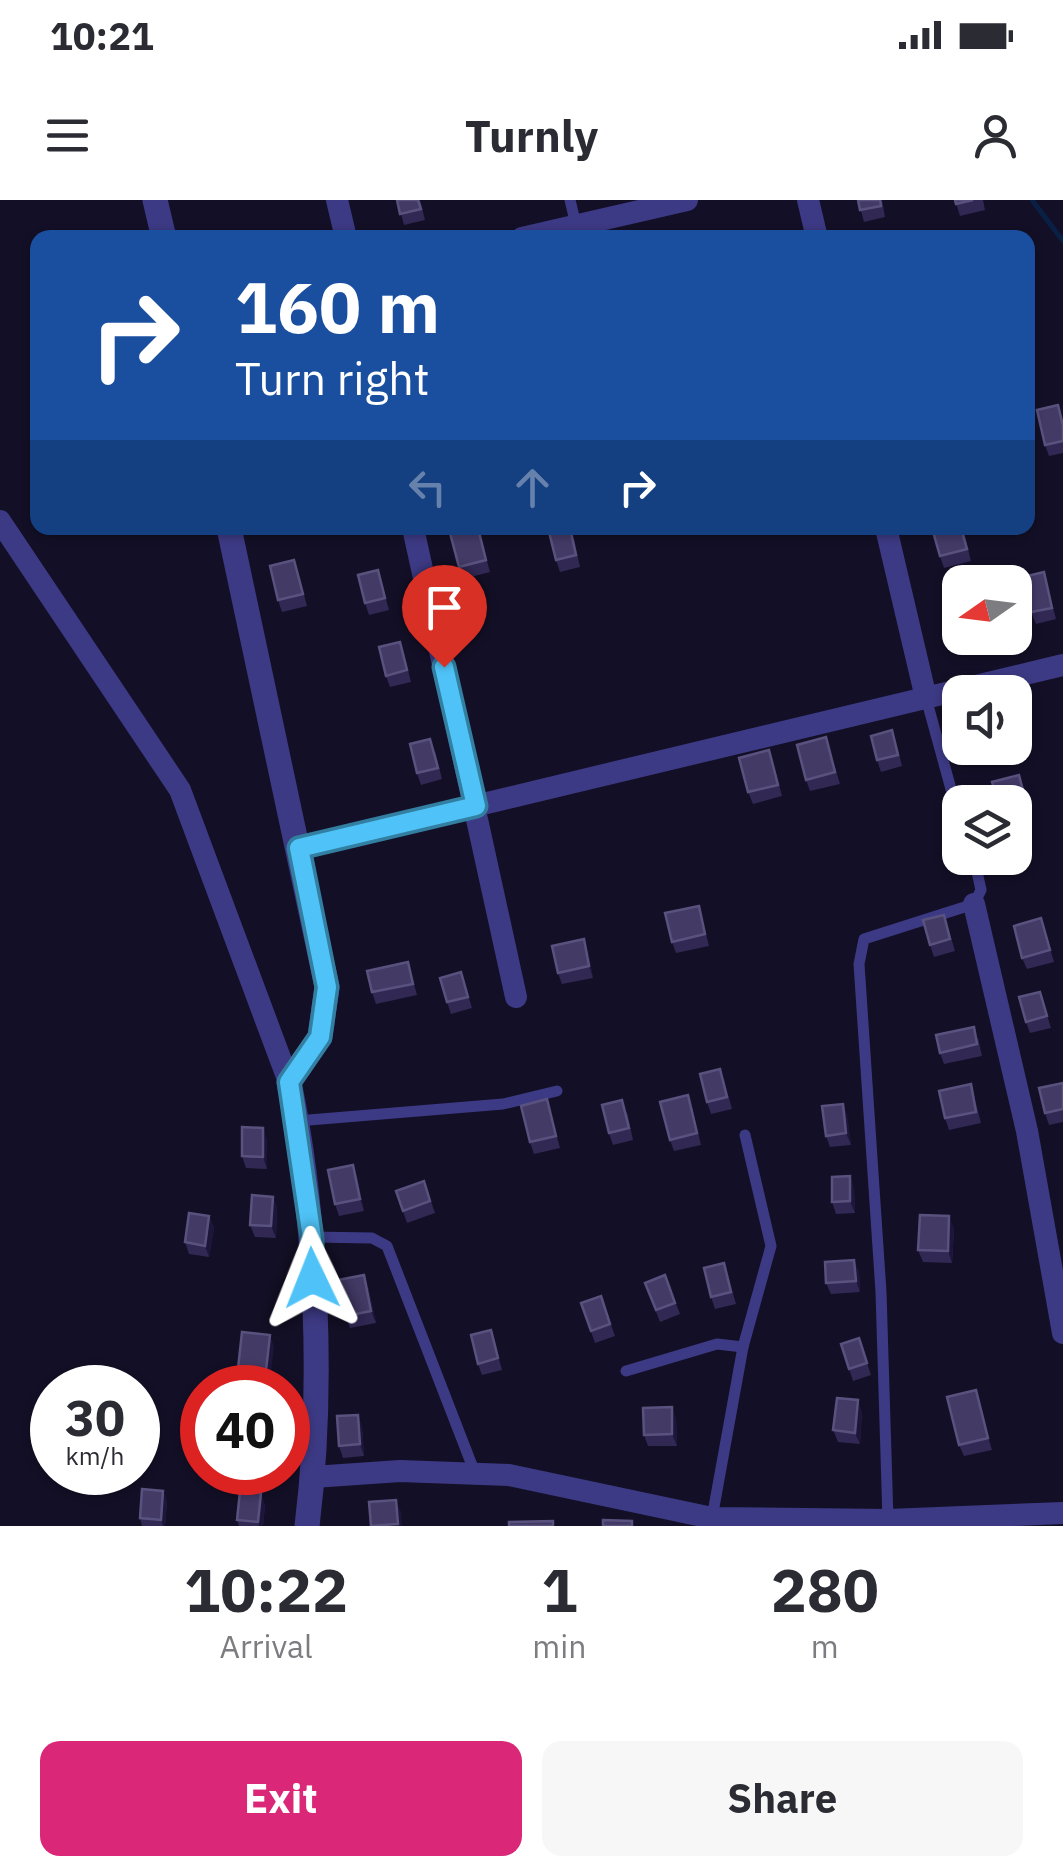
<!DOCTYPE html>
<style>
body{margin:0;font-family:"IBM Plex Sans",sans-serif;background:#f7f7f7;color:#2b2b33;height:100vh;display:flex;flex-direction:column;font-size:38px;white-space:nowrap}
*{box-sizing:border-box;margin:0}
p{font-size:32px;color:#7c7c81}
.icon{flex:none;width:55px;height:55px;fill:none;stroke:currentColor;stroke-width:2;stroke-linecap:round;stroke-linejoin:round}
.map{position:relative;height:1326px;overflow:hidden}
.sheet{display:flex;flex-direction:column;background:#fff;flex:1}
.sheet>*{flex:none}
.guide{position:absolute;left:30px;top:30px;width:1005px;height:305px;border-radius:20px;box-shadow:0 2px 8px #0004;background:#1a4fa0;color:#fff;overflow:hidden}
.needle{width:65px;rotate:256deg}
.buttons{position:absolute;left:942px;top:365px;display:grid;gap:20px}
.buttons a{display:grid;place-items:center;width:90px;height:90px;border-radius:20px;background:#fff;box-shadow:0 2px 8px #0004;font-size:50px}
.speed{position:absolute;left:30px;top:1165px;display:flex;gap:20px;font-size:50px;font-weight:700;text-align:center}
.speed>*{display:grid;place-content:center;width:130px;height:130px;border-radius:50%;background:#fff;box-shadow:0 2px 8px #0004;line-height:1}
.speed small{font-size:25px;font-weight:400}
.speed .limit{border:15px solid #d22;background:#fff;color:#111}
.pin{position:absolute;display:grid;place-items:center;width:85px;height:85px;color:#fff;margin:-102px -42px;border-radius:50% 50% 50% 0;rotate:-45deg;box-shadow:0 0 10px #0007}
.pin .icon{rotate:45deg}
.me{position:absolute;width:110px;margin:-55px;rotate:358deg;stroke-linejoin:round;filter:drop-shadow(0 0 8px #0008)}
.turn{display:flex;align-items:center;gap:35px;height:210px;padding:0 40px;font-size:45px}
.turn .icon{width:130px;height:130px;stroke-width:2.5}
.turn b{display:block;font-size:70px;line-height:85px}
.lanes{display:flex;align-items:center;height:95px;padding:0 40px;background:#0003;justify-content:center;gap:50px;direction:ltr}
.lanes .off{opacity:.35}
.eta{display:flex;justify-content:space-evenly;align-items:center;height:170px;text-align:center}
.eta b{font-size:60px;font-weight:800;line-height:70px}
.cta{display:flex;gap:20px;margin-top:auto;padding:20px 40px}
.cta a{flex:1;height:115px;border-radius:20px;background:#db2777;color:#fff;font-size:40px;font-weight:800;line-height:115px;text-align:center}
.cta a+a{background:#f7f7f7;color:#2b2b33}
.status{display:flex;justify-content:space-between;align-items:center;height:70px;padding:0 50px;background:#fff;direction:ltr}
.status svg{height:28px;fill:currentColor}
header{display:flex;justify-content:space-between;align-items:center;height:130px;padding:0 40px;background:#fff;font-size:45px;font-weight:800}
.map>svg:first-child{display:block}
.lines{fill:none;stroke-linecap:round;stroke-linejoin:round}
.stream{stroke:#0a1f44;stroke-width:5}
.service{stroke:#3d3a85;stroke-width:11}
.minor{stroke:#3d3a85;stroke-width:22}
.tertiary{stroke:#3d3a85;stroke-width:25}
.wall{fill:#312854}
.shaded-wall{fill:#1d163a}
.building{fill:#433a66;stroke:#5a527e;stroke-width:2.5}
.route-casing{stroke:#337fa1;stroke-width:25}
.route{stroke:#4fc3f7;stroke-width:18}
</style>
<div class="status"><b>10:21</b><svg viewBox="0 0 49 12"><path d="M0 12V9h3v3zM5 12V6h3v6zM10 12V3h3v9zM15 12V0h3v12zM26 1h20v11H26zM47 4h2v5h-2z"/></svg></div>
<header><svg class="icon" aria-label="menu" viewBox="0 0 24 24"><path d="M4 6h16M4 12h16M4 18h16"/></svg>Turnly<svg class="icon" aria-label="person" viewBox="0 0 24 24"><circle cx="12" cy="8" r="4"/><path d="M4 21q1-7 8-7t8 7"/></svg></header>
<div class="map">
<svg width="1063" height="1326" viewBox="0 0 1063 1326">
<rect width="100%" height="100%" fill="#130f26"/>
<g class="lines">
<polyline class="stream" points="1032,0 1063,41"/>
<g class="service">
<polyline points="570,0 576,25"/>
<polyline points="926,498 960,622"/>
<polyline points="297,921 503,904 557,891"/>
<polyline points="312,1037 372,1038 387,1046 475,1273"/>
<polyline points="626,1171 717,1144 743,1147"/>
<polyline points="712,1318 743,1147 771,1046 745,935"/>
<polyline points="888,1320 881,1092 859,764 864,739 974,704 981,690 974,658"/>
</g>
<g class="minor">
<polyline points="337,0 346,38"/>
<polyline points="808,0 817,38"/>
<polyline points="522,38 687,0"/>
<polyline points="0,321 180,590 289,882"/>
<polyline points="413,328 516,797"/>
<polyline points="886,328 926,498"/>
<polyline points="299,648 1063,465"/>
<polyline points="974,704 1027,931 1063,1133"/>
<polyline points="313,1277 400,1271 509,1275 712,1318 888,1320 1063,1313"/>
</g>
<g class="tertiary">
<polyline points="155,0 164,38"/>
<path d="M 229,328 L 327,787 L 320,837 L 289,882 C 317,1017 324,1190 307,1326"/>
</g>
</g>
<g class="wall">
<polygon points="397,0 420,0 425,20 404,25"/>
<polygon points="858,0 882,0 885,17 864,22"/>
<polygon points="955,0 983,0 985,10 960,16"/>
<polygon points="1063,220 1063,253 1049,256 1045,245"/>
<polygon points="478,328 490,372 463,379 459,367"/>
<polygon points="963,328 971,361 944,368 940,356"/>
<polygon points="574,339 580,367 560,372 556,360"/>
<polygon points="378,370 389,410 369,415 365,403"/>
<polygon points="298,372 307,406 282,412 278,400"/>
<polygon points="1044,372 1056,419 1036,424 1031,412"/>
<polygon points="404,454 411,482 390,487 386,476"/>
<polygon points="1015,508 1023,541 1015,543"/>
<polygon points="826,537 840,584 810,591 806,580"/>
<polygon points="896,542 902,566 881,572 877,560"/>
<polygon points="435,551 442,579 421,585 417,573"/>
<polygon points="773,562 782,596 753,604 748,592"/>
<polygon points="1023,586 1031,618 1015,622 1015,602"/>
<polygon points="699,706 709,746 676,753 672,742"/>
<polygon points="1041,718 1054,762 1027,769 1022,758"/>
<polygon points="948,727 955,751 934,757 930,745"/>
<polygon points="588,751 593,778 562,784 558,773"/>
<polygon points="408,762 417,795 376,804 372,792"/>
<polygon points="461,772 472,808 451,814 447,802"/>
<polygon points="1040,792 1051,828 1030,833 1026,822"/>
<polygon points="978,838 982,856 944,864 940,853"/>
<polygon points="724,880 732,909 711,914 707,902"/>
<polygon points="1063,883 1063,922 1049,925 1045,913"/>
<polygon points="971,884 981,923 949,930 945,918"/>
<polygon points="547,899 560,948 534,954 530,942"/>
<polygon points="843,904 847,916 851,945 830,947 826,936"/>
<polygon points="692,907 701,945 674,951 670,940"/>
<polygon points="627,912 633,940 613,945 609,933"/>
<polygon points="267,939 267,969 246,968 242,956"/>
<polygon points="353,965 357,977 364,1011 339,1016 335,1004"/>
<polygon points="424,981 435,1013 407,1023 396,991"/>
<polygon points="854,988 855,1013 836,1014 832,1002"/>
<polygon points="273,997 277,1008 276,1038 255,1037 250,1025"/>
<polygon points="209,1016 214,1028 209,1057 189,1054 185,1042"/>
<polygon points="954,1028 952,1063 923,1062 918,1050"/>
<polygon points="859,1071 860,1092 831,1094 826,1083"/>
<polygon points="364,1075 368,1087 376,1123 350,1128 346,1116"/>
<polygon points="665,1075 680,1114 660,1122 645,1083"/>
<polygon points="728,1075 736,1104 715,1109 711,1097"/>
<polygon points="601,1096 615,1136 595,1143 581,1103"/>
<polygon points="491,1130 502,1170 482,1175 478,1164"/>
<polygon points="859,1138 871,1175 853,1181 841,1144"/>
<polygon points="976,1190 992,1250 964,1256 959,1245"/>
<polygon points="862,1212 860,1244 838,1242 833,1230"/>
<polygon points="358,1215 362,1227 364,1256 343,1258 339,1246"/>
<polygon points="676,1219 677,1246 648,1246 644,1235"/>
<polygon points="138,1223 150,1237 146,1260 138,1259"/>
<polygon points="163,1291 167,1302 165,1326 142,1326 140,1318"/>
<polygon points="265,1305 263,1326 239,1326 237,1320"/>
</g>
<g class="shaded-wall">
<polygon points="584,739 588,751 593,778 589,766"/>
<polygon points="843,904 847,916 851,945 846,933"/>
<polygon points="263,928 267,939 267,969 263,957"/>
<polygon points="353,965 357,977 364,1011 360,999"/>
<polygon points="850,976 854,988 855,1013 850,1001"/>
<polygon points="273,997 277,1008 276,1038 271,1026"/>
<polygon points="209,1016 214,1028 209,1057 205,1046"/>
<polygon points="949,1016 954,1028 952,1063 948,1051"/>
<polygon points="854,1060 859,1071 860,1092 856,1081"/>
<polygon points="364,1075 368,1087 376,1123 371,1111"/>
<polygon points="270,1135 274,1147 269,1188 264,1188"/>
<polygon points="976,1190 980,1201 992,1250 988,1238"/>
<polygon points="858,1200 862,1212 860,1244 855,1233"/>
<polygon points="672,1207 676,1219 677,1246 672,1234"/>
<polygon points="358,1215 362,1227 364,1256 360,1244"/>
<polygon points="146,1225 150,1237 146,1260 142,1249"/>
<polygon points="163,1291 167,1302 165,1326 163,1326 161,1320"/>
<polygon points="261,1293 265,1305 263,1326 259,1326 258,1322"/>
<polygon points="396,1300 401,1312 402,1326 399,1326 398,1324"/>
</g>
<g class="building">
<polygon points="397,0 418,0 421,9 400,14"/>
<polygon points="858,0 880,0 881,6 860,10"/>
<polygon points="955,0 973,0 956,4"/>
<polygon points="232,32 233,38 211,38"/>
<polygon points="1058,205 1063,226 1063,241 1045,245 1037,210"/>
<polygon points="472,328 478,328 486,360 459,367 450,333"/>
<polygon points="570,328 576,355 556,360 549,332"/>
<polygon points="932,328 961,328 967,349 940,356"/>
<polygon points="294,360 303,394 278,400 270,366"/>
<polygon points="378,370 385,398 365,403 358,375"/>
<polygon points="1044,372 1052,408 1031,412 1023,377"/>
<polygon points="400,442 407,470 386,476 379,447"/>
<polygon points="1015,512 1019,529 1015,530"/>
<polygon points="892,530 898,555 877,560 871,536"/>
<polygon points="826,537 835,572 806,580 797,545"/>
<polygon points="430,539 438,568 417,573 410,544"/>
<polygon points="769,550 778,585 748,592 739,558"/>
<polygon points="1019,575 1027,606 1015,609 1015,602 998,602 992,582"/>
<polygon points="699,706 705,734 672,742 665,713"/>
<polygon points="944,715 950,739 930,745 923,720"/>
<polygon points="1041,718 1050,750 1022,758 1014,726"/>
<polygon points="584,739 589,766 558,773 552,746"/>
<polygon points="408,762 413,784 372,792 367,771"/>
<polygon points="461,772 468,797 447,802 440,778"/>
<polygon points="1040,792 1047,816 1026,822 1019,797"/>
<polygon points="974,827 977,844 940,853 936,835"/>
<polygon points="720,869 727,897 707,902 700,874"/>
<polygon points="1063,883 1063,909 1045,913 1039,888"/>
<polygon points="971,884 976,912 945,918 939,891"/>
<polygon points="688,895 697,933 670,940 660,902"/>
<polygon points="547,899 556,936 530,942 521,906"/>
<polygon points="622,900 629,928 609,933 602,905"/>
<polygon points="843,904 846,933 826,936 822,906"/>
<polygon points="242,927 263,928 263,957 242,956"/>
<polygon points="353,965 360,999 335,1004 328,970"/>
<polygon points="850,976 850,1001 832,1002 832,977"/>
<polygon points="424,981 430,1001 403,1011 396,991"/>
<polygon points="252,995 273,997 271,1026 250,1025"/>
<polygon points="189,1013 209,1016 205,1046 185,1042"/>
<polygon points="920,1015 949,1016 948,1051 918,1050"/>
<polygon points="854,1060 856,1081 826,1083 825,1062"/>
<polygon points="724,1063 731,1092 711,1097 704,1068"/>
<polygon points="364,1075 371,1111 346,1116 338,1080"/>
<polygon points="665,1075 675,1103 656,1110 645,1083"/>
<polygon points="601,1096 610,1124 591,1131 581,1103"/>
<polygon points="491,1130 498,1158 478,1164 471,1135"/>
<polygon points="242,1132 270,1135 264,1188 236,1187"/>
<polygon points="859,1138 867,1163 849,1169 841,1144"/>
<polygon points="976,1190 988,1238 959,1245 947,1197"/>
<polygon points="837,1198 858,1200 855,1233 833,1230"/>
<polygon points="672,1207 672,1234 644,1235 643,1208"/>
<polygon points="358,1215 360,1244 339,1246 337,1216"/>
<polygon points="138,1223 146,1225 142,1249 138,1248"/>
<polygon points="142,1289 163,1291 161,1320 140,1318"/>
<polygon points="240,1291 261,1293 258,1322 237,1320"/>
<polygon points="396,1300 398,1324 371,1326 369,1302"/>
<polygon points="603,1320 632,1321 632,1326 603,1326"/>
<polygon points="553,1321 553,1326 509,1326 509,1322"/>
</g>
<g class="lines">
<defs>
<polyline id="route" points="312,1078 312,1038 289,882 320,837 327,787 299,648 476,606 444,467"/>
</defs>
<use href="#route" class="route-casing"/>
<use href="#route" class="route"/>
</g>
</svg>
<div class="buttons">
<a><svg class="needle" viewBox="-14 -14 28 28"><path d="M0-13l5 13h-10z" fill="#e53935"/><path d="M0 13l5-13h-10z" fill="#7c7c81"/></svg></a>
<a><svg class="icon" aria-label="sound" viewBox="0 0 24 24"><path d="M4 9h4l5-4v14l-5-4H4zM17 9q2 3 0 6"/></svg></a>
<a><svg class="icon" aria-label="layers" viewBox="0 0 24 24"><path d="M12 4l9 5-9 5-9-5zM3 14l9 5 9-5"/></svg></a>
</div>
<div class="speed"><div>30<small>km/h</small></div><div class="limit">40</div></div>
<div class="pin" style="left:444px;top:467px;background:#d93025"><svg class="icon" aria-label="arrive" viewBox="0 0 24 24"><path d="M6 21V4h12l-3 4 3 4H6"/></svg></div>
<svg class="me" style="left:312px;top:1078px" viewBox="-20 -20 40 40"><path d="M0-17L14 15 0 8-14 15z" fill="#4fc3f7" stroke="#fff" stroke-width="4"/></svg>
<div class="guide">
<div class="turn"><svg class="icon" aria-label="right" viewBox="0 0 24 24"><path d="M7 20v-9h11M14 6l5 5-5 5"/></svg><div><b>160 m</b>Turn right</div></div>
<div class="lanes"><svg class="icon off" aria-label="left" viewBox="0 0 24 24"><path d="M17 20v-9H6M10 6l-5 5 5 5"/></svg><svg class="icon off" aria-label="ahead" viewBox="0 0 24 24"><path d="M12 20V5M6 11l6-6 6 6"/></svg><svg class="icon" aria-label="right" viewBox="0 0 24 24"><path d="M7 20v-9h11M14 6l5 5-5 5"/></svg></div>
</div>
</div>
<section class="sheet">
<div class="eta">
<div><b>10:22</b><p>Arrival</p></div>
<div><b>1</b><p>min</p></div>
<div><b>280</b><p>m</p></div>
</div>
<div class="cta"><a>Exit</a><a>Share</a></div>
</section>
